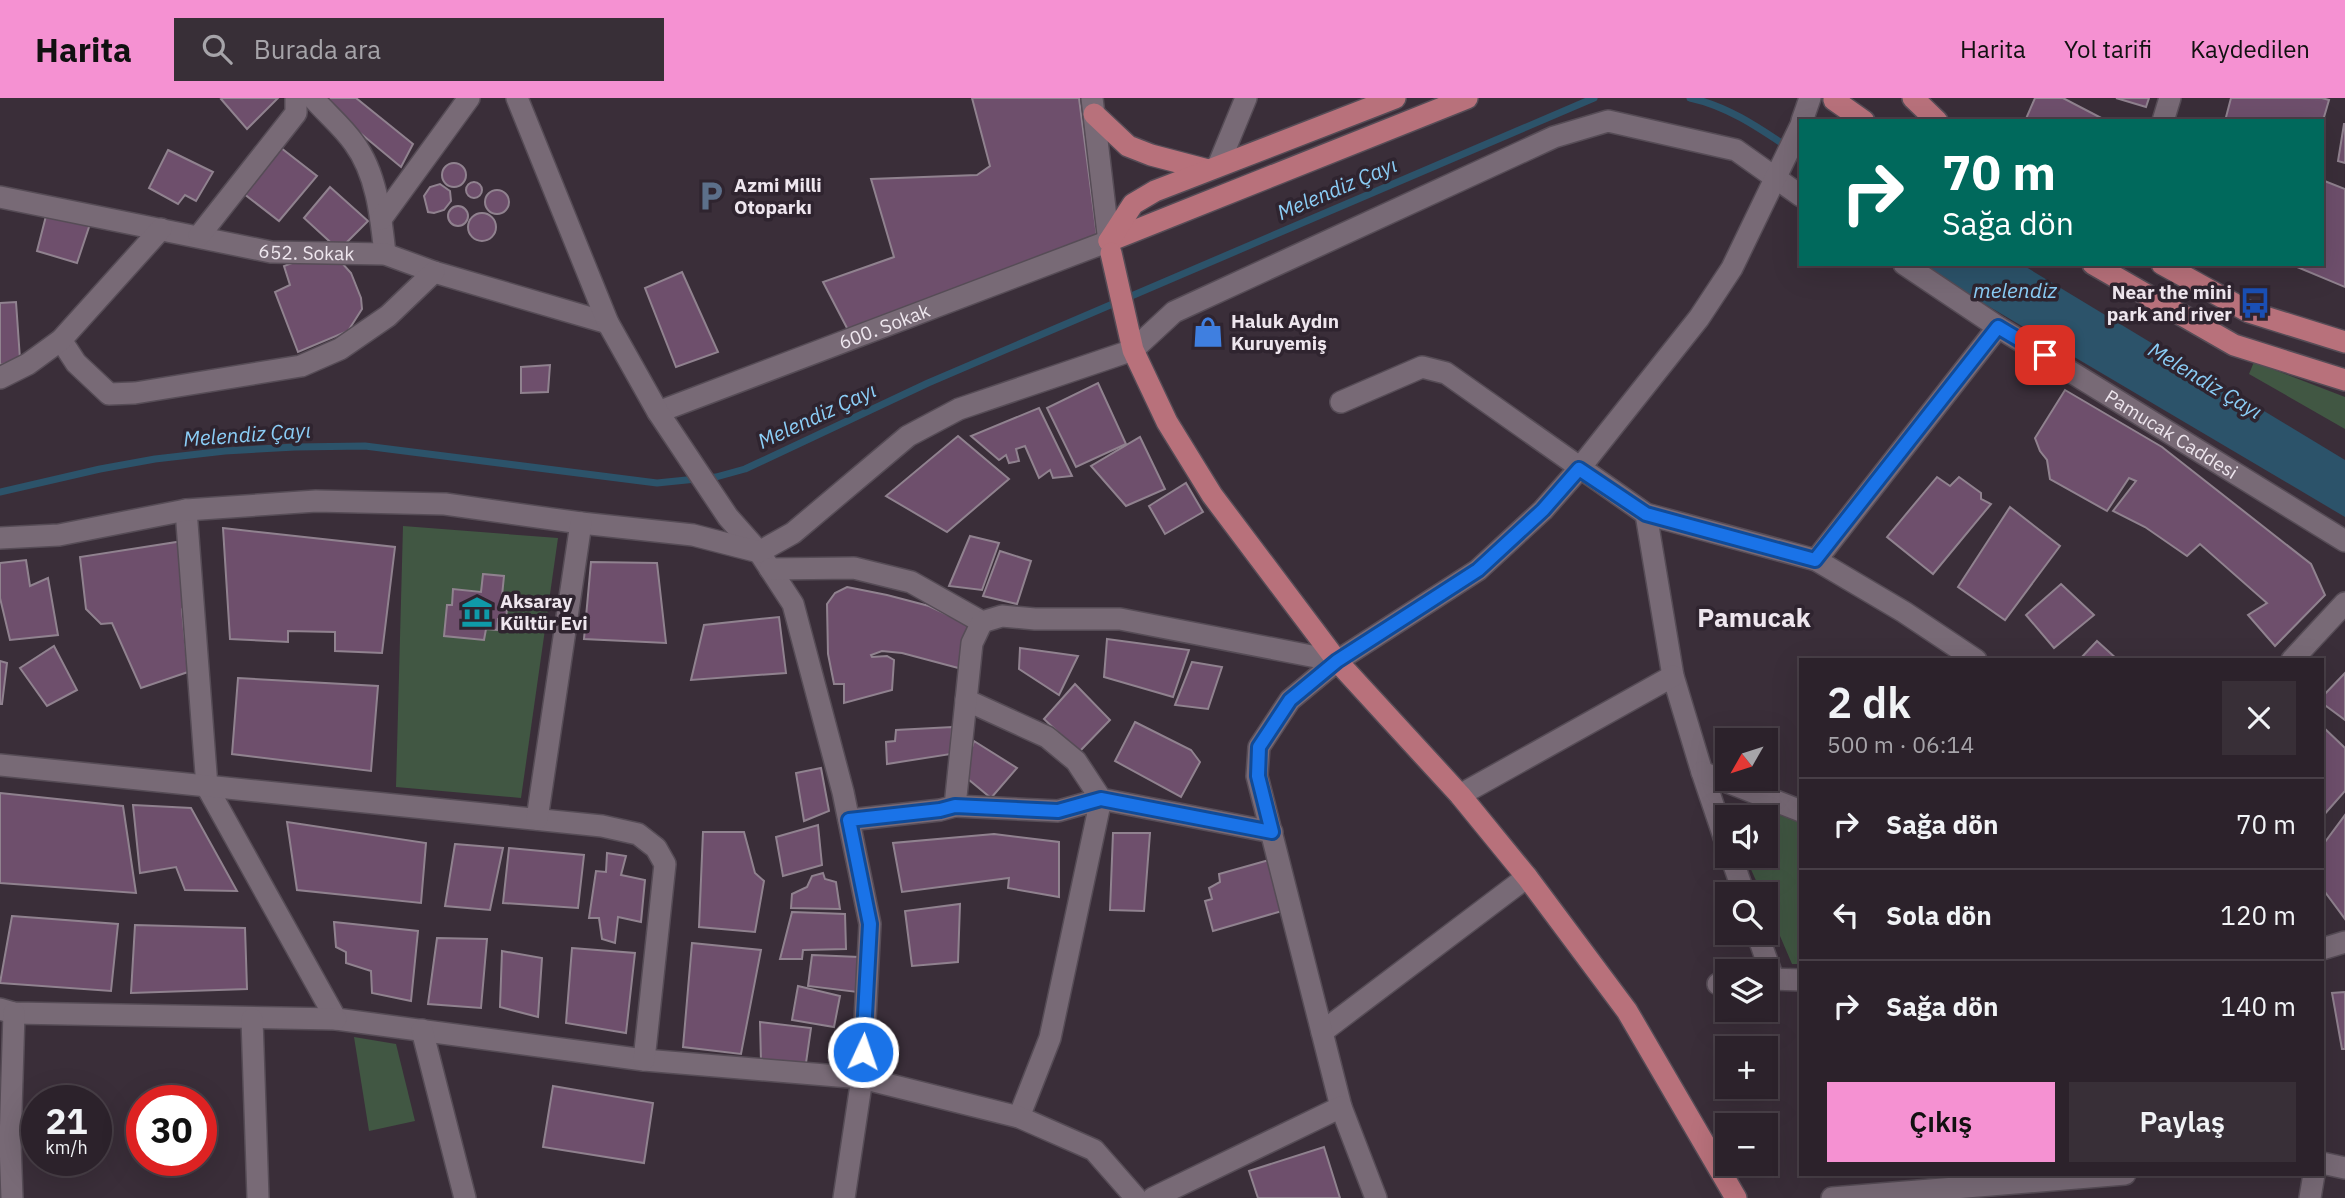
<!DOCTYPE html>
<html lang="tr">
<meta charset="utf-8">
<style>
body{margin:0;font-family:"IBM Plex Sans",sans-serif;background:#382f37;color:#f1f3f6;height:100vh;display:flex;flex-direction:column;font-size:26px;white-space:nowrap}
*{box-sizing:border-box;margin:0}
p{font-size:23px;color:#a6a4a9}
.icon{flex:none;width:38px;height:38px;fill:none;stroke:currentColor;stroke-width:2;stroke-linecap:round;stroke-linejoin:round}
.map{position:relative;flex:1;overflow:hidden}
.panel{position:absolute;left:1799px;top:560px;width:525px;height:518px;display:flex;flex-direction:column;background:#2c222b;border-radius:0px;box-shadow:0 7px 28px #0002,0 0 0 2px #483f47}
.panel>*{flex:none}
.guide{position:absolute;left:1799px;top:21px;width:525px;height:147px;border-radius:0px;box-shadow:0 7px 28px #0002,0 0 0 2px #483f47;background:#00695c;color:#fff;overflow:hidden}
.needle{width:46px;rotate:231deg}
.controls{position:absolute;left:1715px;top:630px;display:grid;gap:14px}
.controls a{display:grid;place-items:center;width:63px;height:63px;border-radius:0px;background:#2c222b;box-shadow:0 7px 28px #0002,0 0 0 2px #483f47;font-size:35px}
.speed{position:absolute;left:21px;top:987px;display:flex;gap:14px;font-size:35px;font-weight:700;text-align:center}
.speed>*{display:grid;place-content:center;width:91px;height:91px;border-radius:50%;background:#2c222b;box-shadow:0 7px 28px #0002,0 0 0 2px #483f47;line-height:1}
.speed small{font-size:18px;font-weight:400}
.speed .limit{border:10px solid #d22;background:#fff;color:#111}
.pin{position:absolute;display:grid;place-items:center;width:60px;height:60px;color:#fff;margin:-30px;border-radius:14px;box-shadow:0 4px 10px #0006}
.me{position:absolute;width:77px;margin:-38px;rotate:3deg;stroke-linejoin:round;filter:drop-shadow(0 0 5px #0008)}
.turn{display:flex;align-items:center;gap:24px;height:147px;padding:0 28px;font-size:32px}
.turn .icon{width:91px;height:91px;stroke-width:2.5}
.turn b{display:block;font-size:49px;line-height:60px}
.round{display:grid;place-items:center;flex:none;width:74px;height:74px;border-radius:0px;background:#382f37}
.summary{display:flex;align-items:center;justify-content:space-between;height:119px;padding:0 28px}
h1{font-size:42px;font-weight:600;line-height:52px}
.primary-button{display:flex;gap:14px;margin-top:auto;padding:14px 28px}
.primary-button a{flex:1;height:80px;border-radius:0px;background:#f591d2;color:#111;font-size:28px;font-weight:600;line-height:80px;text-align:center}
.primary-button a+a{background:#382f37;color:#f1f3f6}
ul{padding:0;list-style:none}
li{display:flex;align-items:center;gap:21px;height:91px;padding:0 28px;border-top:2px solid #483f47}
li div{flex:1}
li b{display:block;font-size:26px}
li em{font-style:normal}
header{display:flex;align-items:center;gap:42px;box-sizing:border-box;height:98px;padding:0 35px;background:#f591d2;color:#111}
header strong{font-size:33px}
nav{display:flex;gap:38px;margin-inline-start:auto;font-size:24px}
.search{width:490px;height:63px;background:#382f37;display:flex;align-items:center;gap:18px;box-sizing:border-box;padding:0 24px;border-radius:0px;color:#a6a4a9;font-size:26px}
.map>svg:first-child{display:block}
.green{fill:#415743}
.water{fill:#2c536a}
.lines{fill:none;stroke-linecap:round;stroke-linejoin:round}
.stream{stroke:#2c536a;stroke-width:7}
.building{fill:#6e4f6c;stroke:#90828f;stroke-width:2}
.minor-casing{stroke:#564c56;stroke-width:24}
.major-casing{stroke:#564c56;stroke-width:24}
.minor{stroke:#786a76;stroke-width:21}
.major{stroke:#b8717b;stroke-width:21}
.route-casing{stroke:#114b97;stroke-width:18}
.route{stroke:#1a73e8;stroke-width:12}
.labels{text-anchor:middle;stroke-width:7;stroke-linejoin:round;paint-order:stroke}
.poi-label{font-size:19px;font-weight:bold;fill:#eee6ee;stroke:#2f242f;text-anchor:start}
.street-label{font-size:19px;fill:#eee6ee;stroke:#2f242f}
.water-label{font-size:21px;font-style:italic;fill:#8bcdf6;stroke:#2f242f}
.district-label{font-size:26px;font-weight:bold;fill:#eee6ee;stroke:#2f242f}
</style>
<header>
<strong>Harita</strong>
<div class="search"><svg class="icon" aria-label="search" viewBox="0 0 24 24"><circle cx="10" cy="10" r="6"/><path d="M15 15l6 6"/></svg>Burada ara</div>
<nav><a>Harita</a><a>Yol tarifi</a><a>Kaydedilen</a></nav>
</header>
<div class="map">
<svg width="2345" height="1100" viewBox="0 0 2345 1100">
<rect width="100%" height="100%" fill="#3a2e39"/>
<g class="green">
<polygon points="2254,264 2345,299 2345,331 2249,276"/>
<polygon points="403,428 558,440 521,700 396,689"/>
<polygon points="1750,708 1759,708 1801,724 1801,866 1792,866 1766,805 1766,796 1762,796 1745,758 1766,758 1766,719 1734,719 1738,714"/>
<polygon points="354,939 396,946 415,1023 369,1033"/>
</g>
<polygon class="water" points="1917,166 2021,166 2345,362 2345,419"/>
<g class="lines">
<g class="stream">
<path d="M 1690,0 C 1732,9 1766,35 1801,58"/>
<polyline points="0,394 100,371 155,361 225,353 295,349 365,348 657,385 716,379 745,371 928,285 1594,0"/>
</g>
</g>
<g class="building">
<polygon points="223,0 278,0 247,31 221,1"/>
<polygon points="318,0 356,0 413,46 401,69"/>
<polygon points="972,0 1079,0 1097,138 848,232 823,184 894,159 871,81 977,77 990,68"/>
<polygon points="2035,0 2063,0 2107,23 2025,23"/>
<polygon points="2116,0 2149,0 2146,9"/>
<polygon points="2231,0 2322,0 2329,2 2322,26 2322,23 2225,23"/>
<polygon points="2344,26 2345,26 2345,65 2338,63"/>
<polygon points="276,46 317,78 279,123 239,92"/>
<polygon points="168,52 213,74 196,103 185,97 178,106 149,90"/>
<circle cx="454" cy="77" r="12"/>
<polygon points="2322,82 2345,91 2345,189 2290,166 2322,166"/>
<circle cx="474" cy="92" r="8"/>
<polygon points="440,86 450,93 451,103 444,112 434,115 428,114 424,98 430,89"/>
<polygon points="330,89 368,123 339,152 304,120"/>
<circle cx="497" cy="104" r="12"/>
<circle cx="458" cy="118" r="10"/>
<circle cx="482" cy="129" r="14"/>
<polygon points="46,118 90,126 77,165 37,153"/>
<polygon points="292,165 342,165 351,175 361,200 362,211 348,233 298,254 275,194 290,187 284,168"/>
<polygon points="682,174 718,254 676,269 645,190"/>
<polygon points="16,204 20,261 0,267 0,205"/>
<polygon points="550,267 548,294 521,295 521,269"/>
<polygon points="1098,285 1126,346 1076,369 1047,310"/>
<polygon points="2065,292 2162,349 2311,466 2325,497 2275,548 2248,517 2267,505 2200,446 2187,458 2145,429 2113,413 2136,383 2129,380 2107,413 2050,381 2047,362 2040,353 2035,340"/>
<polygon points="1039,310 1072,378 1053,380 1050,372 1039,380 1025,348 1016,351 1019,363 1009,365 1006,357 999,362 971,338"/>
<polygon points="958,338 1009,381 947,434 886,398"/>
<polygon points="1140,339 1165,391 1126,408 1091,368"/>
<polygon points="1937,379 1950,388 1959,379 1981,395 1981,401 1991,406 1933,476 1887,439"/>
<polygon points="1186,385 1203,414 1165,436 1149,408"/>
<polygon points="2010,409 2060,448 2005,522 1958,489"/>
<polygon points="223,430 395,449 382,555 335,553 335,534 288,533 288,544 230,541"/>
<polygon points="970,438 999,445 982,492 949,488"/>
<polygon points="183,443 185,508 182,511 188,574 141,590 112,525 101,526 86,511 80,459"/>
<polygon points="1000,453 1031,463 1017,506 983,498"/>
<polygon points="26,462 30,488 48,480 58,537 10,542 0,500 0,465"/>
<polygon points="591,464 657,465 666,545 584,541"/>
<polygon points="483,476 504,478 502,498 508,498 506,522 498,521 497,532 486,531 484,542 444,538 447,507 452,507 453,491 481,494"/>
<polygon points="2061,486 2094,517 2054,550 2026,517"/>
<polygon points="847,489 887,497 929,508 973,529 962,571 902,555 882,553 871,557 872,559 887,558 894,562 892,592 844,605 844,586 834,586 828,556 827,506 835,495"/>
<polygon points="779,519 786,575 691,582 704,527"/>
<polygon points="1107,541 1189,552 1173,599 1104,579"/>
<polygon points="2097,543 2118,562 2079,562"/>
<polygon points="54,548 77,592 47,608 20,570"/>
<polygon points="1020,550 1078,558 1059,597 1019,571"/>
<polygon points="0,563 7,565 2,606 0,606"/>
<polygon points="1192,564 1222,569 1208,611 1175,607"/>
<polygon points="2345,575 2345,622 2322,605 2322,599"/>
<polygon points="238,580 378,588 371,673 232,656"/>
<polygon points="1075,586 1110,622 1079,654 1044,621"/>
<polygon points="1135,624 1191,652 1200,664 1181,699 1115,663"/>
<polygon points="2322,628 2345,650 2345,693 2322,719"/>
<polygon points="952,629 951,656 887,666 886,644 895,643 896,632"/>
<polygon points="974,643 1017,670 991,700 963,677"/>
<polygon points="821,670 829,713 804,723 796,675"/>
<polygon points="0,695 123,708 136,795 0,785"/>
<polygon points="133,707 191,710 237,793 185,792 176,769 140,775"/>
<polygon points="2345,717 2345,821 2322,790 2322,748"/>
<polygon points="287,724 426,745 421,805 297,792"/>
<polygon points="818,727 822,767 783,778 776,739"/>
<polygon points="703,734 744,734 755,775 764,783 755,834 699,829"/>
<polygon points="1113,735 1150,735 1144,813 1110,812"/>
<polygon points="994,736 1059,744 1059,799 1008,790 1009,780 902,794 893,745"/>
<polygon points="455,746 503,750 490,812 445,808"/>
<polygon points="509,750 584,757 578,810 503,805"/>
<polygon points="607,755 626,758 621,777 645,782 641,824 618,819 615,845 602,841 599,820 589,820 596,773 606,774"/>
<polygon points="1269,762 1282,813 1213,833 1205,803 1212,801 1209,790 1220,784 1219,776"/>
<polygon points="823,775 825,781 836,784 840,811 791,810 792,796 807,789 812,778"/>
<polygon points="960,806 958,864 912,868 905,813"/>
<polygon points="792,814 845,816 846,851 803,852 802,861 780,861"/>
<polygon points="12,818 118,826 111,893 0,885"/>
<polygon points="334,824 418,833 411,903 372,895 371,873 346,865 346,854 336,849"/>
<polygon points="135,827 245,830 247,891 131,895"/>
<polygon points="437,840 487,841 481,910 428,906"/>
<polygon points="692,845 761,852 741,956 683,949"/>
<polygon points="572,850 635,855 626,935 566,925"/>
<polygon points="502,853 542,860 538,919 500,909"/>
<polygon points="812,857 859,859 857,894 808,888"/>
<polygon points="798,888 840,898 834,929 792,922"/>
<polygon points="2345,894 2345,951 2342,951 2332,895"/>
<polygon points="760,924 811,930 806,965 761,964"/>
<polygon points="553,988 653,1005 644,1065 543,1049"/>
<polygon points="1324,1049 1340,1100 1258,1100 1249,1073"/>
</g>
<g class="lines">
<defs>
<g id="minor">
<path d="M 313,0 C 326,15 343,29 354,45 C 377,76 381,119 385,156"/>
<polyline points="1092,0 1110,153"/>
<polyline points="1802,23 1810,0"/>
<polyline points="2163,23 2170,0"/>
<polyline points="1218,68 1246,0"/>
<path id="s1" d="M 0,99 L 271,154 L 385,156 L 434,174 L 608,225"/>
<polyline points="381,121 469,0"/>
<polyline points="199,138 296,15 296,0"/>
<path id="s2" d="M 1904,166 L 1998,229 L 2345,443"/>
<polyline points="61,242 76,265 109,296 135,295 301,268 340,251 388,218 434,174"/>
<polyline points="0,280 28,266 61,242 161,131"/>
<polyline points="1341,304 1422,269 1446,275 1646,416 1816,462 1904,514 1976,562"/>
<path id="s3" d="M 658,314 L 1109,143"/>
<polyline points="186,412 207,689 336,921 644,962 862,980 870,826 843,694 793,506 759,454 728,419 658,314 608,225 517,0"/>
<polyline points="1646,416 1673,578 1702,674 1727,748"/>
<polyline points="0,440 59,437 186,412 316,403 445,406 581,425 693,437 759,454 793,435 908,338 959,311 1133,252 1174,214 1554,39 1608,23 1736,52 1801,98"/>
<polyline points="1816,462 1998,229"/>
<polyline points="770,471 854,470 911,484 982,524 1002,518 1035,521 1120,521 1337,563"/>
<polyline points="2292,562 2345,505"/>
<polyline points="966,602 1047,639 1076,663 1101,701 1272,734"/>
<polyline points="0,667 602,728 638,736 656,750 665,766 644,962"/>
<polyline points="1702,674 1801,713"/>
<polyline points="1460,697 1673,578"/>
<polyline points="955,708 1058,713 1101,701 1050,940 1019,1019"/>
<polyline points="537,721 581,425"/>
<polyline points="849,722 940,712 955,708 972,545 982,524"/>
<polyline points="1731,758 1744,796"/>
<polyline points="1757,835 1773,880"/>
<polyline points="2322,851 2345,844"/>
<polyline points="1766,881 1801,882"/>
<polyline points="1718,886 1727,885"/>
<polyline points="0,911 14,915 336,921"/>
<polyline points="252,921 258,1100"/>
<polyline points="422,932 465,1100"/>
<polyline points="1322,934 1527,779"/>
<polyline points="1341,1009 1257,678 1259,649 1290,602 1337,563 1478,472 1543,412 1579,371 1699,220 1732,170 1801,27"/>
<polyline points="2322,1065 2345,1070"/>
<polyline points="12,1100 10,1045 14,915"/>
<polyline points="844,1100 862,980 1019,1019 1094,1052 1136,1100"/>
<polyline points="1153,1100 1341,1009 1376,1100"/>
<polyline points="1832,1100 2125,1076"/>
<polyline points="2310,1100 2314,1076"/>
</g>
<g id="major">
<polyline points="1913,0 1937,23"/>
<polyline points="1834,2 1864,23"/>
<polyline points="1094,16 1128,48 1151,57 1208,72"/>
<polyline points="1109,143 1467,0"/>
<polyline points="1109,143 1133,106 1155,93 1395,0"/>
<polyline points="1111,155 1133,252 1167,324 1212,397 1337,563 1460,697 1527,779 1627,913 1736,1100"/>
<polyline points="2093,166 2234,247 2345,282"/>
<polyline points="2162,166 2249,214 2345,244"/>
</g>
</defs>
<use href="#minor" class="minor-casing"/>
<use href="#major" class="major-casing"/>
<use href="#minor" class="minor"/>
<use href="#major" class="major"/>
</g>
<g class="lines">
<defs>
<polyline id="route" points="863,954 870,826 849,722 940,712 955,708 1058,713 1101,701 1272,734 1258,678 1259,649 1290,602 1337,563 1478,472 1543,412 1579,371 1646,416 1815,462 1998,229 2045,257"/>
</defs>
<use href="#route" class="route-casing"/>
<use href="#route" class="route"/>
</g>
<defs>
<symbol id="parking-bare" viewBox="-9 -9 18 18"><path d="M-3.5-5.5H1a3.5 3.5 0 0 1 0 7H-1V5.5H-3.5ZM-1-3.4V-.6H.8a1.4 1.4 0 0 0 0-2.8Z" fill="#5c6f8a" stroke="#2f242f" stroke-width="2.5" paint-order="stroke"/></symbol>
<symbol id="bus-bare" viewBox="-9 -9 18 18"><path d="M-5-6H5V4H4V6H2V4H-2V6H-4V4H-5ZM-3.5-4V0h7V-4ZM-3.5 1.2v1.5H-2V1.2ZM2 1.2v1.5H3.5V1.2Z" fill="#1a4fb4" stroke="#2f242f" stroke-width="2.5" paint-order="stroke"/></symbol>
<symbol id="shop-bare" viewBox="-9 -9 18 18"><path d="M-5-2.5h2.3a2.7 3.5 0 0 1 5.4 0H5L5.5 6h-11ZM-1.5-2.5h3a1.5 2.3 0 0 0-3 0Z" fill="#3f7fe0" stroke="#2f242f" stroke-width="2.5" paint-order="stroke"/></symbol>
<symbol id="museum-bare" viewBox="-9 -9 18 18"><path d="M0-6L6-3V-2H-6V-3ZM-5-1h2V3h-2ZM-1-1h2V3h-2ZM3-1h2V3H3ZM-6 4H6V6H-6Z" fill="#0f9aa8" stroke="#2f242f" stroke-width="2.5" paint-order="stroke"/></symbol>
</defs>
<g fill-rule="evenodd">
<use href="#parking-bare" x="689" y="76" width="44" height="44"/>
<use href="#bus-bare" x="2233" y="183" width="44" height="44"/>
<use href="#shop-bare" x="1186" y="212" width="44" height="44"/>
<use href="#museum-bare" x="455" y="492" width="44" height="44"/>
</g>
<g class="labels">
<g class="poi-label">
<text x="734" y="94">Azmi Milli<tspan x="734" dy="22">Otoparkı</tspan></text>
<text x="2232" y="201" text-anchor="end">Near the mini<tspan x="2232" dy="22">park and river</tspan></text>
<text x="1231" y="230">Haluk Aydın<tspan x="1231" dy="22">Kuruyemiş</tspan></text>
<text x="500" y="510">Aksaray<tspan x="500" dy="22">Kültür Evi</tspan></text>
</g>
<g class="street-label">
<text dy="7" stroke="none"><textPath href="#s1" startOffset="312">652. Sokak</textPath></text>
<text dy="7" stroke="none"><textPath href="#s3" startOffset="242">600. Sokak</textPath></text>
<text dy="7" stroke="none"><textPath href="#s2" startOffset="317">Pamucak Caddesi</textPath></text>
</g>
<g class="water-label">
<text transform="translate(1337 91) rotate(-23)" y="7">Melendiz Çayı</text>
<text x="2015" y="200">melendiz</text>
<text transform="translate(2205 283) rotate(31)" y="7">Melendiz Çayı</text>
<text transform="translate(817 318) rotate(-25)" y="7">Melendiz Çayı</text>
<text transform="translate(247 337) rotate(-4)" y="7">Melendiz Çayı</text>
</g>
<g class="district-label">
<text x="1754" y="529">Pamucak</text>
</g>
</g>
</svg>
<div class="controls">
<a><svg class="needle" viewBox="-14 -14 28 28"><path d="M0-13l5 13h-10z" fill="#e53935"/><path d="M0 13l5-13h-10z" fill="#a6a4a9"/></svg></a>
<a><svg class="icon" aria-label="sound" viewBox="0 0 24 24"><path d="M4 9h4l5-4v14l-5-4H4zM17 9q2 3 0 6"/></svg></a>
<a><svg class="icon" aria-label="search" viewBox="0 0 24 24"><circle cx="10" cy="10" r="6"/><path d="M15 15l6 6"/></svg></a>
<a><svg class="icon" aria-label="layers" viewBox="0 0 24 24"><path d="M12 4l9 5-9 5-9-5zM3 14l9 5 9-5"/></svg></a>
<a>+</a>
<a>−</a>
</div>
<div class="speed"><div>21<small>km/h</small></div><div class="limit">30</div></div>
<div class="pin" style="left:2045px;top:257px;background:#d93025"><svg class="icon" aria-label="arrive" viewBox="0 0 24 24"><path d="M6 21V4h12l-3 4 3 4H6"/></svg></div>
<svg class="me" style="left:863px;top:954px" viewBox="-20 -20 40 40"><circle r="17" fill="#1a73e8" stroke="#fff" stroke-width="3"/><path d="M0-11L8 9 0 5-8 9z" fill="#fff"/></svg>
<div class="guide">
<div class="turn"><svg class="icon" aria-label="right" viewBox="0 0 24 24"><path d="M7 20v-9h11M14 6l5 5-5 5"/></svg><div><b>70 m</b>Sağa dön</div></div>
</div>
<section class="panel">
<div class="summary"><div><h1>2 dk</h1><p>500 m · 06:14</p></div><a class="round"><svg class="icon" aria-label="close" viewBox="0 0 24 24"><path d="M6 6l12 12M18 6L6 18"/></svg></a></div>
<ul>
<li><svg class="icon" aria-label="right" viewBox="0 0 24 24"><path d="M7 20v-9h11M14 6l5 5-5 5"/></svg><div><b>Sağa dön</b></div><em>70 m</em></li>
<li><svg class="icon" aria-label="left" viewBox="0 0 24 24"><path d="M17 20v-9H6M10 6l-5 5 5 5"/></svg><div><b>Sola dön</b></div><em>120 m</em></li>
<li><svg class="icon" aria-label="right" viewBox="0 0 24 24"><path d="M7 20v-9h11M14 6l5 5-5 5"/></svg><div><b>Sağa dön</b></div><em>140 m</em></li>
</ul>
<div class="primary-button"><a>Çıkış</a><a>Paylaş</a></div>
</section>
</div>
